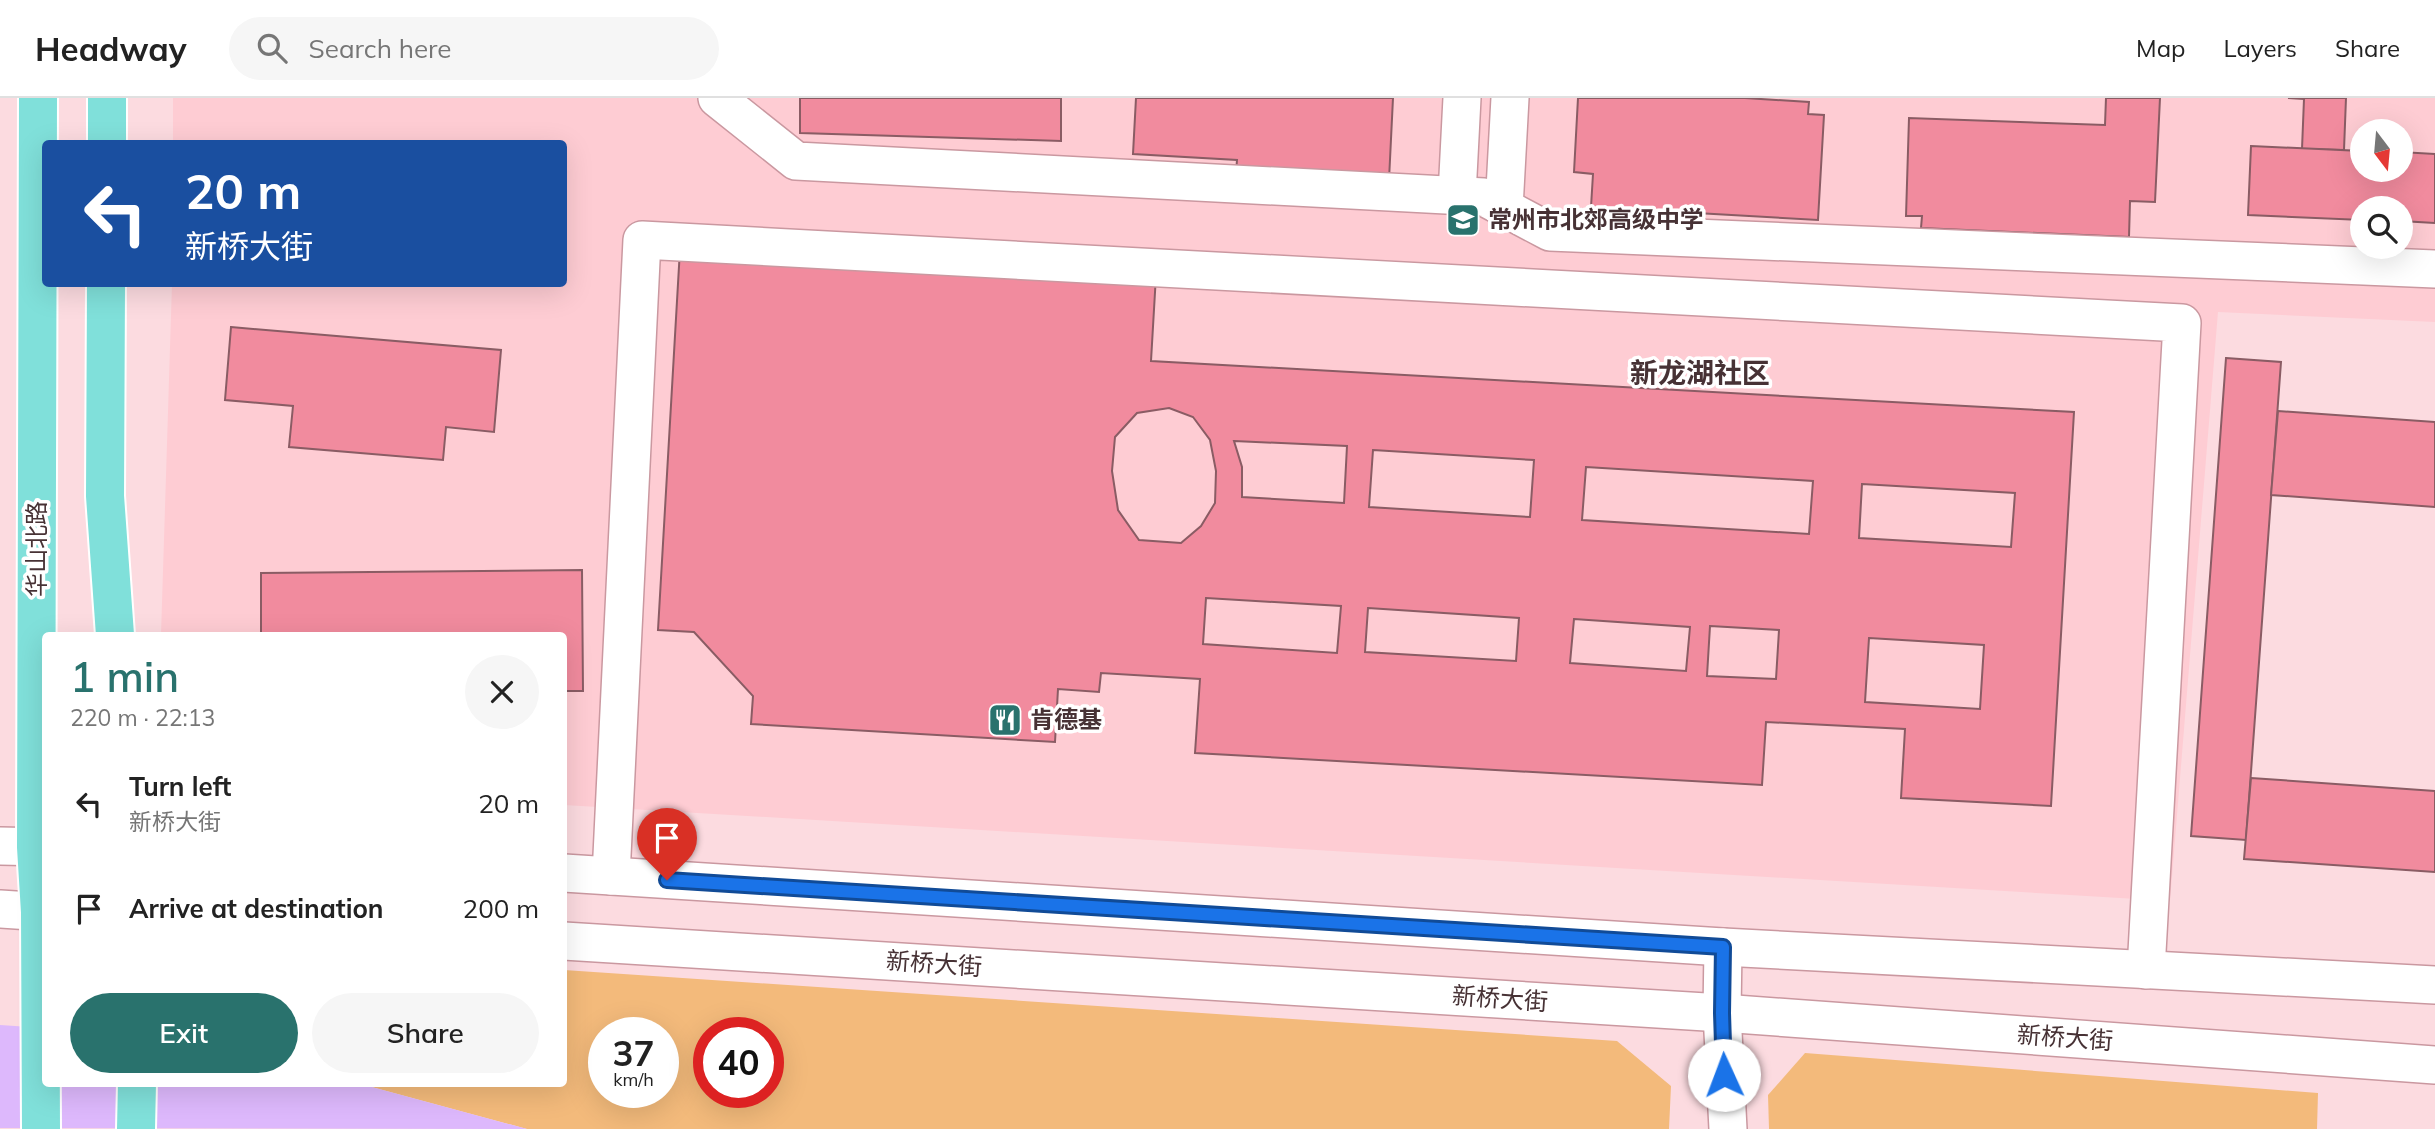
<!DOCTYPE html>
<meta charset="utf-8">
<style>
body{margin:0;font-family:Mulish,"Noto Sans SC",sans-serif;background:#f6f6f6;color:#222;height:100vh;display:flex;flex-direction:column;font-size:26px;white-space:nowrap}
*{box-sizing:border-box;margin:0}
p{font-size:23px;color:#767676}
.icon{flex:none;width:38px;height:38px;fill:none;stroke:currentColor;stroke-width:2;stroke-linecap:round;stroke-linejoin:round}
.map{position:relative;flex:1;overflow:hidden}
.details{position:absolute;left:42px;top:534px;width:525px;height:455px;display:flex;flex-direction:column;background:#fff;border-radius:7px;box-shadow:0 7px 28px #0002}
.details>*{flex:none}
.hud{position:absolute;left:42px;top:42px;width:525px;height:147px;border-radius:7px;box-shadow:0 7px 28px #0002;background:#1a4fa0;color:#fff;overflow:hidden}
.needle{width:46px;rotate:164deg}
.tools{position:absolute;left:2350px;top:21px;display:grid;gap:14px}
.tools a{display:grid;place-items:center;width:63px;height:63px;border-radius:50%;background:#fff;box-shadow:0 7px 28px #0002;font-size:35px}
.speed{position:absolute;left:588px;top:919px;display:flex;gap:14px;font-size:35px;font-weight:700;text-align:center}
.speed>*{display:grid;place-content:center;width:91px;height:91px;border-radius:50%;background:#fff;box-shadow:0 7px 28px #0002;line-height:1}
.speed small{font-size:18px;font-weight:400}
.speed .limit{border:10px solid #d22;background:#fff;color:#111}
.pin{position:absolute;display:grid;place-items:center;width:60px;height:60px;color:#fff;margin:-72px -30px;border-radius:50% 50% 50% 0;rotate:-45deg;box-shadow:0 0 7px #0007}
.pin .icon{rotate:45deg}
.me{position:absolute;width:77px;margin:-38px;rotate:358deg;stroke-linejoin:round;filter:drop-shadow(0 0 5px #0008)}
.turn{display:flex;align-items:center;gap:24px;height:147px;padding:0 28px;font-size:32px}
.turn .icon{width:91px;height:91px;stroke-width:2.5}
.turn b{display:block;font-size:49px;line-height:60px}
.round{display:grid;place-items:center;flex:none;width:74px;height:74px;border-radius:37px;background:#f6f6f6}
.summary{display:flex;align-items:center;justify-content:space-between;height:119px;padding:0 28px}
h1{font-size:42px;font-weight:600;line-height:52px;color:#29726d}
.action{display:flex;gap:14px;margin-top:auto;padding:14px 28px}
.action a{flex:1;height:80px;border-radius:42px;background:#29726d;color:#fff;font-size:28px;font-weight:600;line-height:80px;text-align:center}
.action a+a{background:#f6f6f6;color:#222}
ul{padding:0;list-style:none}
li{display:flex;align-items:center;gap:21px;height:105px;padding:0 28px}
li div{flex:1}
li b{display:block;font-size:26px}
li em{font-style:normal}
header{display:flex;align-items:center;gap:42px;box-sizing:border-box;height:98px;padding:0 35px;background:#fff;border-bottom:2px solid #e0e0e0}
header strong{font-size:33px}
nav{display:flex;gap:38px;margin-inline-start:auto;font-size:24px}
.search{width:490px;height:63px;background:#f6f6f6;display:flex;align-items:center;gap:18px;box-sizing:border-box;padding:0 24px;border-radius:38px;color:#767676;font-size:26px}
.map>svg:first-child{display:block}
.built{fill:#feccd3;fill-rule:evenodd}
.green{fill:#f3ba7b;fill-rule:evenodd}
.water{fill:#ddb8fc}
.building{fill:#f18b9e;stroke:#8a5c64;stroke-width:2;fill-rule:evenodd}
.lines{fill:none;stroke-linecap:round;stroke-linejoin:round}
.minor-casing{stroke:#ca98a0;stroke-width:40}
.major-casing{stroke:#fff;stroke-width:42}
.minor{stroke:#fff;stroke-width:37}
.major{stroke:#80e0da;stroke-width:38}
.route-casing{stroke:#114b97;stroke-width:18}
.route{stroke:#1a73e8;stroke-width:12}
.labels{text-anchor:middle;stroke-width:7;stroke-linejoin:round;paint-order:stroke}
.poi-label{font-size:24px;font-weight:bold;fill:#473235;stroke:#fff;text-anchor:start}
.street-label{font-size:24px;fill:#473235;stroke:#fff}
.quarter-label{font-size:28px;font-weight:bold;fill:#473235;stroke:#fff}
</style>
<header>
<strong>Headway</strong>
<div class="search"><svg class="icon" aria-label="search" viewBox="0 0 24 24"><circle cx="10" cy="10" r="6"/><path d="M15 15l6 6"/></svg>Search here</div>
<nav><a>Map</a><a>Layers</a><a>Share</a></nav>
</header>
<div class="map">
<svg width="2435" height="1031" viewBox="0 0 2435 1031">
<rect width="100%" height="100%" fill="#fcdbe0"/>
<path class="built" d="M 173,0 L 2435,0 L 2435,224 L 2218,214 L 2170,803 L 564,707 L 564,537 L 161,537 L 172,186 L 564,186 L 564,46 L 173,45 ZM 2362,33 L 2401,33 L 2401,72 L 2362,72 ZM 2362,110 L 2401,110 L 2401,149 L 2362,149 Z"/>
<g class="green">
<path d="M 564,872 L 1617,943 L 1671,988 L 1669,1031 L 527,1031 L 357,985 L 564,985 ZM 604,934 L 663,934 L 663,994 L 604,994 ZM 709,934 L 768,934 L 768,994 L 709,994 Z"/>
<polygon points="1805,955 2318,995 2317,1031 1769,1031 1768,997"/>
</g>
<polygon class="water" points="0,927 45,930 46,985 357,985 527,1031 0,1030"/>
<g class="building">
<polygon points="800,0 1061,0 1061,43 800,35"/>
<polygon points="1136,0 1393,0 1389,82 1236,75 1237,62 1133,56"/>
<polygon points="1578,0 1745,0 1809,4 1808,16 1824,17 1818,122 1591,109 1593,76 1574,74"/>
<polygon points="2106,0 2160,0 2155,104 2130,103 2129,139 1921,130 1922,118 1906,118 1909,20 2105,27"/>
<polygon points="2288,0 2346,0 2344,52 2302,51 2304,1"/>
<polygon points="2251,48 2362,53 2362,72 2401,72 2401,54 2435,56 2435,125 2401,123 2401,110 2362,110 2362,122 2248,117"/>
<path d="M 680,151 L 1156,177 L 1151,263 L 2074,314 L 2051,708 L 1901,700 L 1905,631 L 1766,624 L 1762,687 L 1195,655 L 1200,581 L 1101,575 L 1099,594 L 1058,591 L 1055,644 L 751,626 L 753,598 L 694,534 L 658,532 ZM 1169,310 L 1193,319 L 1210,342 L 1216,373 L 1215,405 L 1201,428 L 1181,445 L 1139,442 L 1118,412 L 1112,373 L 1115,339 L 1137,315 ZM 1234,343 L 1347,348 L 1344,405 L 1242,399 L 1242,369 ZM 1373,352 L 1534,362 L 1530,419 L 1369,409 ZM 1586,369 L 1813,383 L 1809,436 L 1582,422 ZM 1862,386 L 2015,395 L 2011,449 L 1859,440 ZM 1206,500 L 1341,508 L 1337,555 L 1203,546 ZM 1368,510 L 1519,520 L 1516,563 L 1365,554 ZM 1574,521 L 1690,529 L 1686,573 L 1570,565 ZM 1710,528 L 1779,532 L 1776,581 L 1707,578 ZM 1869,540 L 1984,547 L 1980,611 L 1865,604 Z"/>
<polygon points="231,229 501,252 494,334 446,329 443,362 289,349 293,308 225,302"/>
<polygon points="2226,260 2281,264 2246,742 2191,738"/>
<polygon points="2278,313 2435,324 2435,409 2271,397"/>
<polygon points="582,472 583,593 564,593 564,537 261,537 261,475"/>
<polygon points="2251,680 2435,693 2435,774 2244,761"/>
</g>
<g class="lines">
<defs>
<g id="minor">
<polyline points="717,0 796,63 1484,99 1550,134 2435,171"/>
<polyline points="1457,97 1462,0"/>
<polyline points="1504,110 1510,0"/>
<polyline points="0,748 46,749"/>
<polyline points="564,775 1723,849 2435,887"/>
<polyline points="611,778 642,142 2182,225 2146,872"/>
<polyline points="0,811 46,814"/>
<polyline points="564,843 1722,915 2435,967"/>
<polyline points="1723,849 1722,915 1728,1031"/>
</g>
<g id="major">
<polyline points="38,0 36,749 40,814 41,1031"/>
<polyline points="107,46 107,0"/>
<polyline points="106,186 105,398 115,537"/>
<polyline points="136,1031 137,985"/>
</g>
</defs>
<use href="#minor" class="minor-casing"/>
<use href="#major" class="major-casing"/>
<use href="#minor" class="minor"/>
<use href="#major" class="major"/>
</g>
<g class="lines">
<defs>
<polyline id="route" points="667,782 1723,849 1722,915 1724,977"/>
</defs>
<use href="#route" class="route-casing"/>
<use href="#route" class="route"/>
</g>
<defs>
<symbol id="school-square" viewBox="-11 -11 22 22"><rect x="-9" y="-9" width="18" height="18" rx="4" fill="#29726d" stroke="#fff"/><path d="M0-5L7-2L0 1L-7-2ZM-4 1L0 2.5L4 1V4Q0 6-4 4Z" fill="#fff"/></symbol>
<symbol id="restaurant-square" viewBox="-11 -11 22 22"><rect x="-9" y="-9" width="18" height="18" rx="4" fill="#29726d" stroke="#fff"/><path d="M-5-6h1v4h1v-4h1v4h1v-4h1v5L-1.5 .5V6h-2V.5L-5-1ZM5-6V6H3V1.5H1.5Q1.5-4 5-6Z" fill="#fff"/></symbol>
</defs>
<g fill-rule="evenodd">
<use href="#school-square" x="1444" y="103" width="38" height="38"/>
<use href="#restaurant-square" x="986" y="603" width="38" height="38"/>
</g>
<g class="labels">
<g class="poi-label">
<text x="1488" y="130">常州市北郊高级中学</text>
<text x="1030" y="630">肯德基</text>
</g>
<g class="street-label">
<text transform="translate(37 451) rotate(-90)" y="8">华山北路</text>
<text transform="translate(934 866) rotate(4)" y="8">新桥大街</text>
<text transform="translate(1500 901) rotate(4)" y="8">新桥大街</text>
<text transform="translate(2065 940) rotate(4)" y="8">新桥大街</text>
</g>
<g class="quarter-label">
<text x="1700" y="285">新龙湖社区</text>
</g>
</g>
</svg>
<div class="tools">
<a><svg class="needle" viewBox="-14 -14 28 28"><path d="M0-13l5 13h-10z" fill="#e53935"/><path d="M0 13l5-13h-10z" fill="#767676"/></svg></a>
<a><svg class="icon" aria-label="search" viewBox="0 0 24 24"><circle cx="10" cy="10" r="6"/><path d="M15 15l6 6"/></svg></a>
</div>
<div class="speed"><div>37<small>km/h</small></div><div class="limit">40</div></div>
<div class="pin" style="left:667px;top:782px;background:#d93025"><svg class="icon" aria-label="arrive" viewBox="0 0 24 24"><path d="M6 21V4h12l-3 4 3 4H6"/></svg></div>
<svg class="me" style="left:1724px;top:977px" viewBox="-20 -20 40 40"><circle r="19" fill="#fff"/><path d="M0-13L10 11 0 6-10 11z" fill="#1a73e8"/></svg>
<div class="hud">
<div class="turn"><svg class="icon" aria-label="left" viewBox="0 0 24 24"><path d="M17 20v-9H6M10 6l-5 5 5 5"/></svg><div><b>20 m</b>新桥大街</div></div>
</div>
<section class="details">
<div class="summary"><div><h1>1 min</h1><p>220 m · 22:13</p></div><a class="round"><svg class="icon" aria-label="close" viewBox="0 0 24 24"><path d="M6 6l12 12M18 6L6 18"/></svg></a></div>
<ul>
<li><svg class="icon" aria-label="left" viewBox="0 0 24 24"><path d="M17 20v-9H6M10 6l-5 5 5 5"/></svg><div><b>Turn left</b><p>新桥大街</p></div><em>20 m</em></li>
<li><svg class="icon" aria-label="arrive" viewBox="0 0 24 24"><path d="M6 21V4h12l-3 4 3 4H6"/></svg><div><b>Arrive at destination</b></div><em>200 m</em></li>
</ul>
<div class="action"><a>Exit</a><a>Share</a></div>
</section>
</div>
